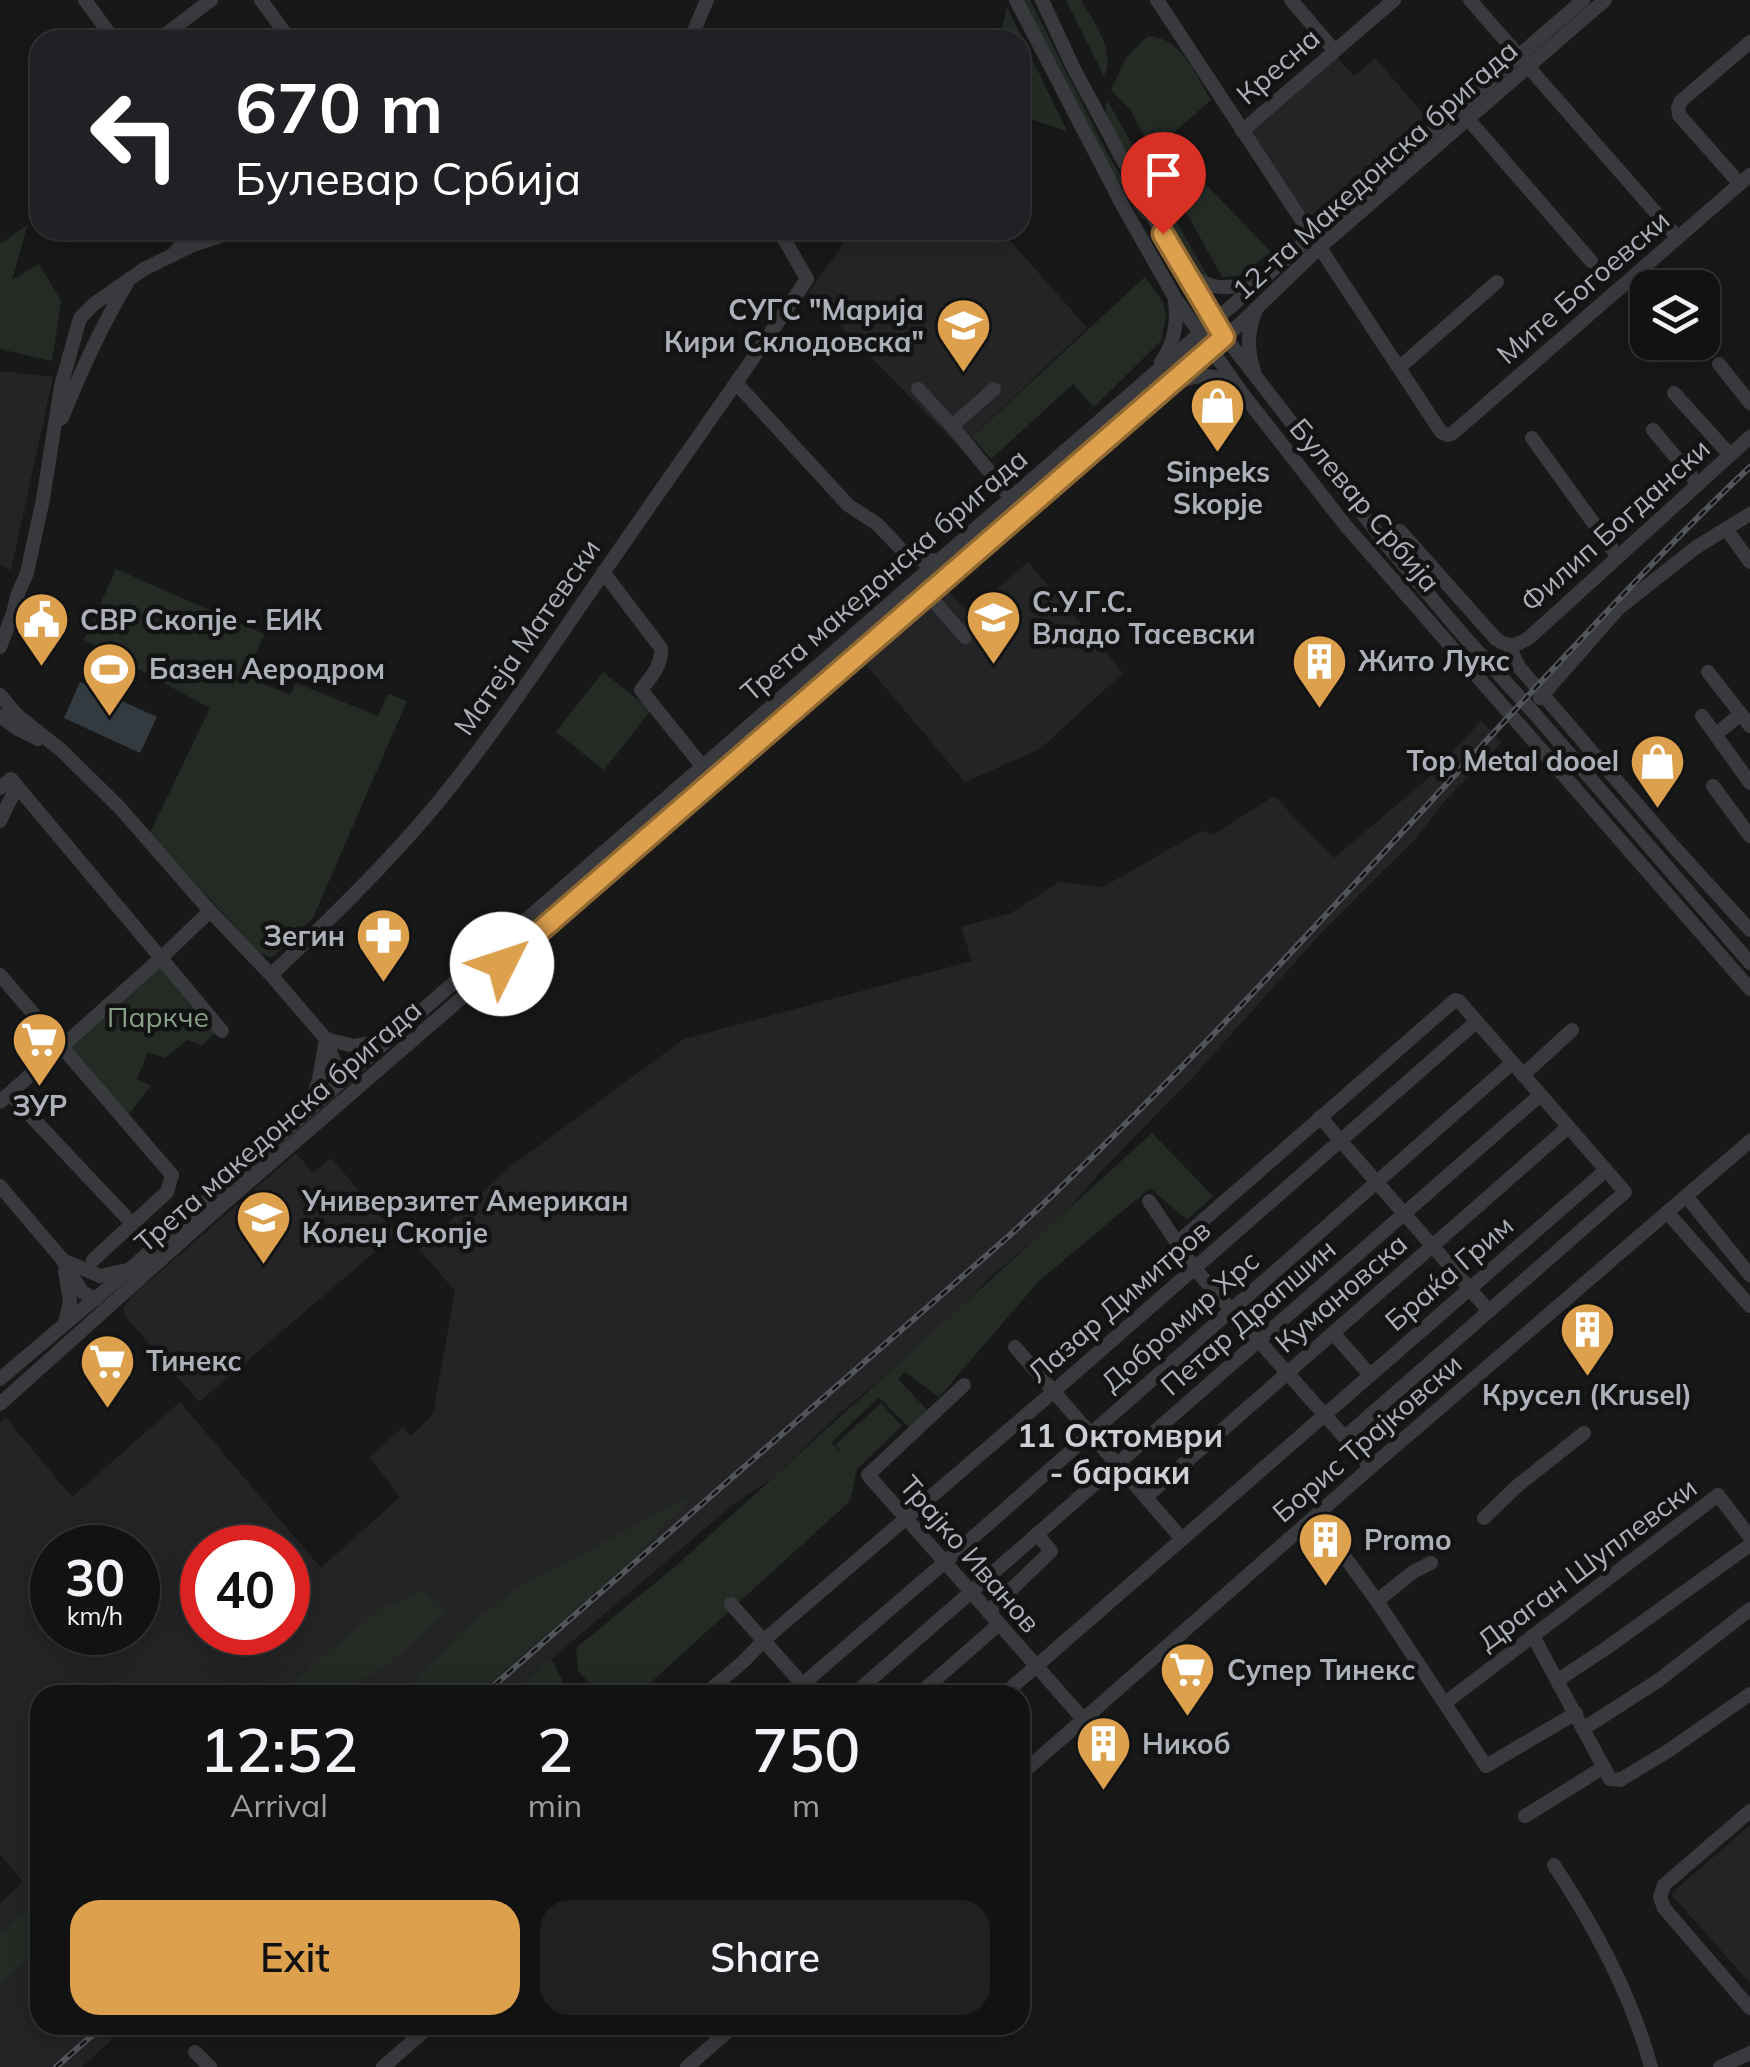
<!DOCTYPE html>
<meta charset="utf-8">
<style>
body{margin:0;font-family:Mulish,sans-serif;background:#1f2021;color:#f1f3f6;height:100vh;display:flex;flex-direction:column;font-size:38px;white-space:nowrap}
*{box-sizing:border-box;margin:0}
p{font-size:32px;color:#9c9ea0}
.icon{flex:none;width:55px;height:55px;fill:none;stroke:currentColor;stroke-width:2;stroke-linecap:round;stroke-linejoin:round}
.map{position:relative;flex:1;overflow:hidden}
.details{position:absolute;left:30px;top:1685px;width:1000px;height:350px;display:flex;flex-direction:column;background:#121213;border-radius:30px;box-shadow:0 5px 25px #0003,0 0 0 2px #313233}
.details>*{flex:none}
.banner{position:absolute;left:30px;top:30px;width:1000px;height:210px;border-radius:30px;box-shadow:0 5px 25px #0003,0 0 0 2px #313233;background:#202124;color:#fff;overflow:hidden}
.buttons{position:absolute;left:1630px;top:270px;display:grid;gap:20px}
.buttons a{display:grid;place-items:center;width:90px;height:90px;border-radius:20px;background:#121213;box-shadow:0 5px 25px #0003,0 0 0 2px #313233;font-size:50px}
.speed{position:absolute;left:30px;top:1525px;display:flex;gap:20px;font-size:50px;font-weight:700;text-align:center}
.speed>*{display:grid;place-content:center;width:130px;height:130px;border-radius:50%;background:#121213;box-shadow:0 5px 25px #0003,0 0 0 2px #313233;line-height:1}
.speed small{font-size:25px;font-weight:400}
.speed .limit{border:15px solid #d22;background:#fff;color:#111}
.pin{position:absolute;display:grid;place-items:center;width:85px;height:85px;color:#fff;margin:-102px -42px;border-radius:50% 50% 50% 0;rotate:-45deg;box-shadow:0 0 10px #0007}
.pin .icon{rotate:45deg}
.me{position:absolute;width:110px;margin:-55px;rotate:49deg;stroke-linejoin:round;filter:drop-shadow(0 0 8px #0008)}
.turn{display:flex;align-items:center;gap:35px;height:210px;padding:0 40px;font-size:45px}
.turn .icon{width:130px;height:130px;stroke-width:2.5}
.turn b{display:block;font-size:70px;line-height:85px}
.eta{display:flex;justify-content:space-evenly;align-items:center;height:170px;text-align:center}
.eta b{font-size:60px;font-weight:600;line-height:70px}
.primary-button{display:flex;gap:20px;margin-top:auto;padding:20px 40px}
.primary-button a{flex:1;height:115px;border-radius:30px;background:#dda04d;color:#111;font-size:40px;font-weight:600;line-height:115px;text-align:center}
.primary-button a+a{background:#1f2021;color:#f1f3f6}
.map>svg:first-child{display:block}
.built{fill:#242426;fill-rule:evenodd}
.green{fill:#242b25}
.water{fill:#333b41}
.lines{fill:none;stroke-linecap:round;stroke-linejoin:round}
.minor{stroke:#393a3e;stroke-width:14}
.rail-casing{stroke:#525559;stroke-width:6}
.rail{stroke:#131314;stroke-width:2.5;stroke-dasharray:8;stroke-linecap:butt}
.route-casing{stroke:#906832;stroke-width:25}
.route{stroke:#dda04d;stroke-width:18}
.labels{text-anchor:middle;stroke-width:9;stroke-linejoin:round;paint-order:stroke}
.street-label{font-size:28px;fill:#acb0b8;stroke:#131314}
.poi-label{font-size:28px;font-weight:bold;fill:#acb0b8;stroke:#131314;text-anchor:start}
.park-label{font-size:28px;fill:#86a085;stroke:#131314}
.quarter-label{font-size:32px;font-weight:bold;fill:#cccfd4;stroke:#131314}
</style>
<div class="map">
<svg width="1750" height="2067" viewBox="0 0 1750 2067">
<rect width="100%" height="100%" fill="#181819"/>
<g class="built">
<polygon points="1336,56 1354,76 1375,58 1426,117 1309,218 1251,131"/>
<polygon points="853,230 1001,230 1087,328 960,448 808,293"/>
<polygon points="0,371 53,377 11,570 0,565"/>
<polygon points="1028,562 1123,673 1040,749 965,782 863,661 946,588 969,613"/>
<path d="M 1481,721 L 1502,742 L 1443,803 L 1417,837 L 1322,932 L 1195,1075 L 1104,1168 L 1059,1220 L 990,1277 L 946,1324 L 838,1415 L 773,1478 L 735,1503 L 509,1695 L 40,1695 L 40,2025 L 128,2025 L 82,2067 L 0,2067 L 0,1903 L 23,1882 L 0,1854 L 0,1423 L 6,1418 L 72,1497 L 180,1402 L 321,1568 L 400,1497 L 370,1457 L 403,1427 L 411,1436 L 433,1414 L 455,1291 L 419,1249 L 511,1166 L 684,1039 L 972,961 L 961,927 L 1011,913 L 1059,882 L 1103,887 L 1201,831 L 1213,835 L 1274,796 L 1334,858 L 1425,781 ZM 52,1548 L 138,1548 L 138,1632 L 52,1632 ZM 202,1548 L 288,1548 L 288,1632 L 202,1632 Z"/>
<polygon points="296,1153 313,1173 331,1158 396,1234 199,1402 125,1316 123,1307 132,1296"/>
<polygon points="1750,1825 1750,1983 1671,1894"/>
</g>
<g class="green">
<polygon points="1022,0 1030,0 1106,151 1147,220 1141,218 1108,165"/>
<path d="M 1066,0 L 1081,0 C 1093,21 1117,52 1104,76 Z"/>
<polygon points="1007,7 1067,131 1024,117 1020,108 1020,40 999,40"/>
<path d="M 1148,36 C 1182,38 1194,73 1211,100 L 1164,141 L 1271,252 L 1240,276 L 1222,277 L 1132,114 L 1133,112 L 1111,90 L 1126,58 Z"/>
<path d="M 1108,102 L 1211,282 C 1183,269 1161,214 1146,187 L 1149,182 L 1133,157 L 1128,158 C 1119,141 1106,123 1105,105 Z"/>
<polygon points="28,224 12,280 39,264 61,301 52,361 0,349 0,244"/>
<polygon points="1145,277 1163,302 1166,318 1161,341 1094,407 1073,384 991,459 972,437"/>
<polygon points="116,569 264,634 246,677 290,695 296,683 378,716 388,694 407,701 313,918 274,956 269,957 258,952 150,833 210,708 84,640"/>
<polygon points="603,672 651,710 604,770 556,732"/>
<polygon points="162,966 217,1031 202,1045 187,1040 165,1058 148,1052 137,1079 151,1086 128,1115 70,1049"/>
<polygon points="1152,1133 1213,1196 1187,1220 1150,1188 1039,1281 939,1397 905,1372 898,1379 928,1411 910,1429 879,1397 831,1443 844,1456 835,1445 881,1403 902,1426 857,1469 850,1501 637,1695 601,1695 578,1671 576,1648 677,1565"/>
<polygon points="690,1496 683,1508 622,1569 475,1695 400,1695 458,1635 512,1591"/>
<polygon points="424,1590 447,1612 388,1664 338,1695 277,1695 380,1609"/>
<polygon points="551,1659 570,1695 509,1695"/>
<polygon points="40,1898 40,1948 0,1984 0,1934"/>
</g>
<polygon class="water" points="80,682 157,717 140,753 64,718"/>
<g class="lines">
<g class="minor">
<polyline points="85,0 114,40"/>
<polyline points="261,0 290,40"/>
<polyline points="1016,0 1125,210 1175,298 1242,393 1346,526 1750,989"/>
<polyline points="1042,0 1073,67 1178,263 1225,337 1386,544 1462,634 1534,713 1750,963"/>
<polyline points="1157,0 1441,432 1447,435 1453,433 1750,175"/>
<polyline points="1291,0 1334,50"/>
<polyline points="1470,0 1678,238"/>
<polyline points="158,40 211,0"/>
<polyline points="690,40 707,0"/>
<polyline points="1468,119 1591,261"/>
<polyline points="1242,131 1394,0"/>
<polyline points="1740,184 1679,115 1678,108 1681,101 1750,42"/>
<polyline points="175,252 194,230"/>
<path d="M 1189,273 C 1210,292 1231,289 1256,281"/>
<path d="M 1161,362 C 1174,344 1178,325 1175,302"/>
<polyline points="1719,364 1750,403"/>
<polyline points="1400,367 1497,282"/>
<path d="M 1254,371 C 1247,349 1247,332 1256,310"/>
<polyline points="737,384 848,505 877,524 902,550 923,561 938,560"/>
<path d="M 1176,384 C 1196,374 1212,372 1231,385"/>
<polyline points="918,389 952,426"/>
<polyline points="994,389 952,426 1011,498"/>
<polyline points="1674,393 1730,455"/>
<path d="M 62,418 C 80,373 101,327 126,285"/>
<polyline points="1653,430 1698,484"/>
<polyline points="1532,438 1618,557"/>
<polyline points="1726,529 1750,562"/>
<path d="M 1386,544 L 1400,531 L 1496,639 C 1509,648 1517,646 1530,637 L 1750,437"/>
<path d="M 603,572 L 661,648 C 662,665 652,676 641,690 L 702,766"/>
<polyline points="927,593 965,637"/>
<polyline points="1509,646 1519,667 1675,848 1750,930"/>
<polyline points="0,647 13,613 17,596 27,573 43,499 61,386 80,318 94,304 144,269 193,245 238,230"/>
<polyline points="1708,672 1750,726"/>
<polyline points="0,695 18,716 61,750 120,808 210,911 271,975 326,1039 335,1064 353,1073"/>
<polyline points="1540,698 1619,608 1695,548 1750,514"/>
<polyline points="0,716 16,728 38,739"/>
<polyline points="1702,716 1750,783"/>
<polyline points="1716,734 1741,714"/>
<polyline points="1713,786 1750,836"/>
<polyline points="0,788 11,779 222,1031"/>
<polyline points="0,821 17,786"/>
<polyline points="0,975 172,1175 167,1192 93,1260"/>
<path d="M 271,975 C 328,921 385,866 435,806 C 496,732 549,651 604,572 C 671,474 741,378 807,279 L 779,230"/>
<polyline points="326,1039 354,1046 384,1041"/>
<polyline points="1523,1075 1572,1030"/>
<polyline points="10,1094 126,1217"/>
<polyline points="0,1102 161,958 210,911"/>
<polyline points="310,1107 319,1079 326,1040"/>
<polyline points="1320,1117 1489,1311"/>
<polyline points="0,1186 62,1259 82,1292 96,1299"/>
<polyline points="1686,1196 1750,1275"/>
<polyline points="1149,1201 1194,1268 1371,1467"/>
<polyline points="1667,1212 1750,1306"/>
<polyline points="1177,1243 1455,1000 1459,1001 1606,1170 1625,1192 1345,1437"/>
<polyline points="67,1262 100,1276 127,1270"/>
<polyline points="65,1271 70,1301 65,1323"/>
<polyline points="1333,1333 1370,1375"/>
<polyline points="1015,1347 1182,1539"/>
<polyline points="0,1379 129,1270 388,1040 1583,0"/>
<polyline points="964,1385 868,1475 1084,1720"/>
<polyline points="0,1404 213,1213 1239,325 1319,248 1605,0"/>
<polyline points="1146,1497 1568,1127"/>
<polyline points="1315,1516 1377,1601 1486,1766 1576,1713"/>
<polyline points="1484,1518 1516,1487 1584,1433"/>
<polyline points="1377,1601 1413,1572 1431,1563"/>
<polyline points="731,1604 812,1695"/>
<polyline points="988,1612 1051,1551 1037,1534"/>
<polyline points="1533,1636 1610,1779 1620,1780 1668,1751 1750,1694"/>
<polyline points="1558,1680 1605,1649 1750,1545"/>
<polyline points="704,1695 744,1661 763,1641 1053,1392 1476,1022"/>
<polyline points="790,1695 945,1562 1512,1063"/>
<polyline points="853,1695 1540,1095"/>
<polyline points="918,1695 999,1624"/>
<polyline points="1003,1695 1606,1170"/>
<polyline points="1445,1703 1718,1495 1750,1537"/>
<polyline points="1583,1729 1659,1680 1750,1609"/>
<polyline points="1020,1775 1371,1467 1750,1141"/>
<polyline points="1750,1811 1664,1885 1660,1897 1664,1908 1750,2008"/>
<polyline points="1525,1816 1604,1767"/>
<path d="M 1554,1865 C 1595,1928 1631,1994 1651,2067"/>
<polyline points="195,2052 210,2067"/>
<polyline points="383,2067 431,2025"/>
<polyline points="687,2067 735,2025"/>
<polyline points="1720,2067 1750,2053"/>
</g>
<defs>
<g id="rail">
<path d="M 483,1695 L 1010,1235 C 1197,1062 1366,870 1539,684 C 1608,611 1676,536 1750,467"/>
<polyline points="56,2067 104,2025"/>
</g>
</defs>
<use href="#rail" class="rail-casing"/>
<use href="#rail" class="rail"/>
</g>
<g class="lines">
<defs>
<polyline id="route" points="502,964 1224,337 1163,234"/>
</defs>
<use href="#route" class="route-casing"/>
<use href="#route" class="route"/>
</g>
<defs>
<symbol id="school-pin" viewBox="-11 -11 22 30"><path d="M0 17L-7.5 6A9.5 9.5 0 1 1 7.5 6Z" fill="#dda04d" stroke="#131314"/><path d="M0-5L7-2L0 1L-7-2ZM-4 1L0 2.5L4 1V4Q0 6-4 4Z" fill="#fff"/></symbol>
<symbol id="shop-pin" viewBox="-11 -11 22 30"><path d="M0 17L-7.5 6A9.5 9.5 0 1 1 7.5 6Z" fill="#dda04d" stroke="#131314"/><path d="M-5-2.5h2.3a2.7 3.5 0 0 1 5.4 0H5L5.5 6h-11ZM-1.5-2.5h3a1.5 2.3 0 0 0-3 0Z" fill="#fff"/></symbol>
<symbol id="civic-pin" viewBox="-11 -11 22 30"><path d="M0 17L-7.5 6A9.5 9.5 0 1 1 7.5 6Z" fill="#dda04d" stroke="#131314"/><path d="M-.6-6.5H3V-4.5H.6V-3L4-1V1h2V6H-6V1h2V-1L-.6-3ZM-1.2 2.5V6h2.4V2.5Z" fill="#fff"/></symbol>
<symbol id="building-pin" viewBox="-11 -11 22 30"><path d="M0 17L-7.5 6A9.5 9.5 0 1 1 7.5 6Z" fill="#dda04d" stroke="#131314"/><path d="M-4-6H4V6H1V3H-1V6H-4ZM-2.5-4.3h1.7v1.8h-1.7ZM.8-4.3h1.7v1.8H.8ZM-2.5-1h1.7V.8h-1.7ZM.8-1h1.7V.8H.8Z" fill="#fff"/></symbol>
<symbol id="stadium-pin" viewBox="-11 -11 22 30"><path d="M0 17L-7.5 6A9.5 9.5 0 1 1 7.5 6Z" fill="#dda04d" stroke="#131314"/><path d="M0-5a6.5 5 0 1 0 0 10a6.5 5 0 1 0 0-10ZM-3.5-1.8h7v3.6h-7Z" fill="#fff"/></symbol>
<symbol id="pharmacy-pin" viewBox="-11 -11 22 30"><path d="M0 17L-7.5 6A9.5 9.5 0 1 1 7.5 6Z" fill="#dda04d" stroke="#131314"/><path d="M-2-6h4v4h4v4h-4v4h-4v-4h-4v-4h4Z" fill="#fff"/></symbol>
<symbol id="supermarket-pin" viewBox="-11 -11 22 30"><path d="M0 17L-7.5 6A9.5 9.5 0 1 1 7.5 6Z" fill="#dda04d" stroke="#131314"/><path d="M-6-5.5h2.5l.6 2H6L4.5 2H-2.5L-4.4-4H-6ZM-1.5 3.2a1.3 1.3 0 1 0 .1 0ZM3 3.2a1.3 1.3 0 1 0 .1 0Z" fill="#fff"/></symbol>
<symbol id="university-pin" viewBox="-11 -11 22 30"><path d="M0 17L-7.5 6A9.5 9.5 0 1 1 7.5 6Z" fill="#dda04d" stroke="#131314"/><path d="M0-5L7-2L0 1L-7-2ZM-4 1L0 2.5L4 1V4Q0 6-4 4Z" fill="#fff"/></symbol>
</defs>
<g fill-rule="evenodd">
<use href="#school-pin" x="932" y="294" width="63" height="86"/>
<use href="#shop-pin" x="1186" y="374" width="63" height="86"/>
<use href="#school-pin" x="962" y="586" width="63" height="86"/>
<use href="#civic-pin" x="10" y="588" width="63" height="86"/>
<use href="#building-pin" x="1288" y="630" width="63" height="86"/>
<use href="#stadium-pin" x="78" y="638" width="63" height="86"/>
<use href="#shop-pin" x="1626" y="730" width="63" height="86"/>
<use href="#pharmacy-pin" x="352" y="904" width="63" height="86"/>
<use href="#supermarket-pin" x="8" y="1008" width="63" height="86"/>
<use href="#university-pin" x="232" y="1186" width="63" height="86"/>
<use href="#building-pin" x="1556" y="1298" width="63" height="86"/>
<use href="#supermarket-pin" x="76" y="1330" width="63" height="86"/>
<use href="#building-pin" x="1294" y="1508" width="63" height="86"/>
<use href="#supermarket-pin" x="1156" y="1638" width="63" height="86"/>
<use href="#building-pin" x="1072" y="1712" width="63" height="86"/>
</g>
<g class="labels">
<g class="street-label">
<text transform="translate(1278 66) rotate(-41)" y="10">Кресна</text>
<text transform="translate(1375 170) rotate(-42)" y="10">12-та Македонска бригада</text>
<text transform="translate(1583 287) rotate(-41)" y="10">Мите Богоевски</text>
<text transform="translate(1365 505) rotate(50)" y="10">Булевар Србија</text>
<text transform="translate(1615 525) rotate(-42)" y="10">Филип Богдански</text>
<text transform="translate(884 575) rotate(-41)" y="10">Трета македонска бригада</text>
<text transform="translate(527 637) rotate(-55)" y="10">Матеја Матевски</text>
<text transform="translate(278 1126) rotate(-41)" y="10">Трета македонска бригада</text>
<text transform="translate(1449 1273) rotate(-41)" y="10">Браќа Грим</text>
<text transform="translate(1341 1293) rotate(-41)" y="10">Кумановска</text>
<text transform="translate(1119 1301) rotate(-41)" y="10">Лазар Димитров</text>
<text transform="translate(1248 1317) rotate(-41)" y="10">Петар Драпшин</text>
<text transform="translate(1180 1321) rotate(-41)" y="10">Добромир Хрс</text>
<text transform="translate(1367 1438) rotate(-41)" y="10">Борис Трајковски</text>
<text transform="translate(970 1554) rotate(49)" y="10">Трајко Иванов</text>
<text transform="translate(1587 1564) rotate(-37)" y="10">Драган Шуплевски</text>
</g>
<g class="poi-label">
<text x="924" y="320" text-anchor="end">СУГС "Марија<tspan x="924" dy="32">Кири Склодовска"</tspan></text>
<text x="1218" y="482" text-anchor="middle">Sinpeks<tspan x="1218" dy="32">Skopje</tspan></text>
<text x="1032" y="612">С.У.Г.С.<tspan x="1032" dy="32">Владо Тасевски</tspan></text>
<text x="80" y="630">СВР Скопје - ЕИК</text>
<text x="1358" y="671">Жито Лукс</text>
<text x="149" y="679">Базен Аеродром</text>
<text x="1619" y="771" text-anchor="end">Top Metal dooel</text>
<text x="345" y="946" text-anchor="end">Зегин</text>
<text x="40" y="1116" text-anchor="middle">ЗУР</text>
<text x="302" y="1211">Универзитет Американ<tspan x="302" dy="32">Колеџ Скопје</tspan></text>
<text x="146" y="1371">Тинекс</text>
<text x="1587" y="1405" text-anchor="middle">Крусел (Krusel)</text>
<text x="1364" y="1550">Promo</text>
<text x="1227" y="1680">Супер Тинекс</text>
<text x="1142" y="1754">Никоб</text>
</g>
<g class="park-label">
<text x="158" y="1027">Паркче</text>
</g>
<g class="quarter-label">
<text x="1120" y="1447">11 Октомври<tspan x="1120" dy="37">- бараки</tspan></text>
</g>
</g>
</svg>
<div class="buttons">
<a><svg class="icon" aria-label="layers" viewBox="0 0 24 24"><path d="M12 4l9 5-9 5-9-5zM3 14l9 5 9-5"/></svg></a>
</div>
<div class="speed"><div>30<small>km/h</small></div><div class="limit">40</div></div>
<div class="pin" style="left:1163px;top:234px;background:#d93025"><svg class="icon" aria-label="arrive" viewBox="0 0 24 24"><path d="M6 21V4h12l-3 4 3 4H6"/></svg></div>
<svg class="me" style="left:502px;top:964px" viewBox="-20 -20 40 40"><circle r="19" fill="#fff"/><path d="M0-13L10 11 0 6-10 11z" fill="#dda04d"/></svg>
<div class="banner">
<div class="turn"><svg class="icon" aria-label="left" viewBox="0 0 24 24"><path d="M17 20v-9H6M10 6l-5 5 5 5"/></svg><div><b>670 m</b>Булевар Србија</div></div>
</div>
<section class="details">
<div class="eta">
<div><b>12:52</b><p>Arrival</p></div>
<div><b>2</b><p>min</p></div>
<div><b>750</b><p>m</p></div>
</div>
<div class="primary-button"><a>Exit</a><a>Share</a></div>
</section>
</div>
